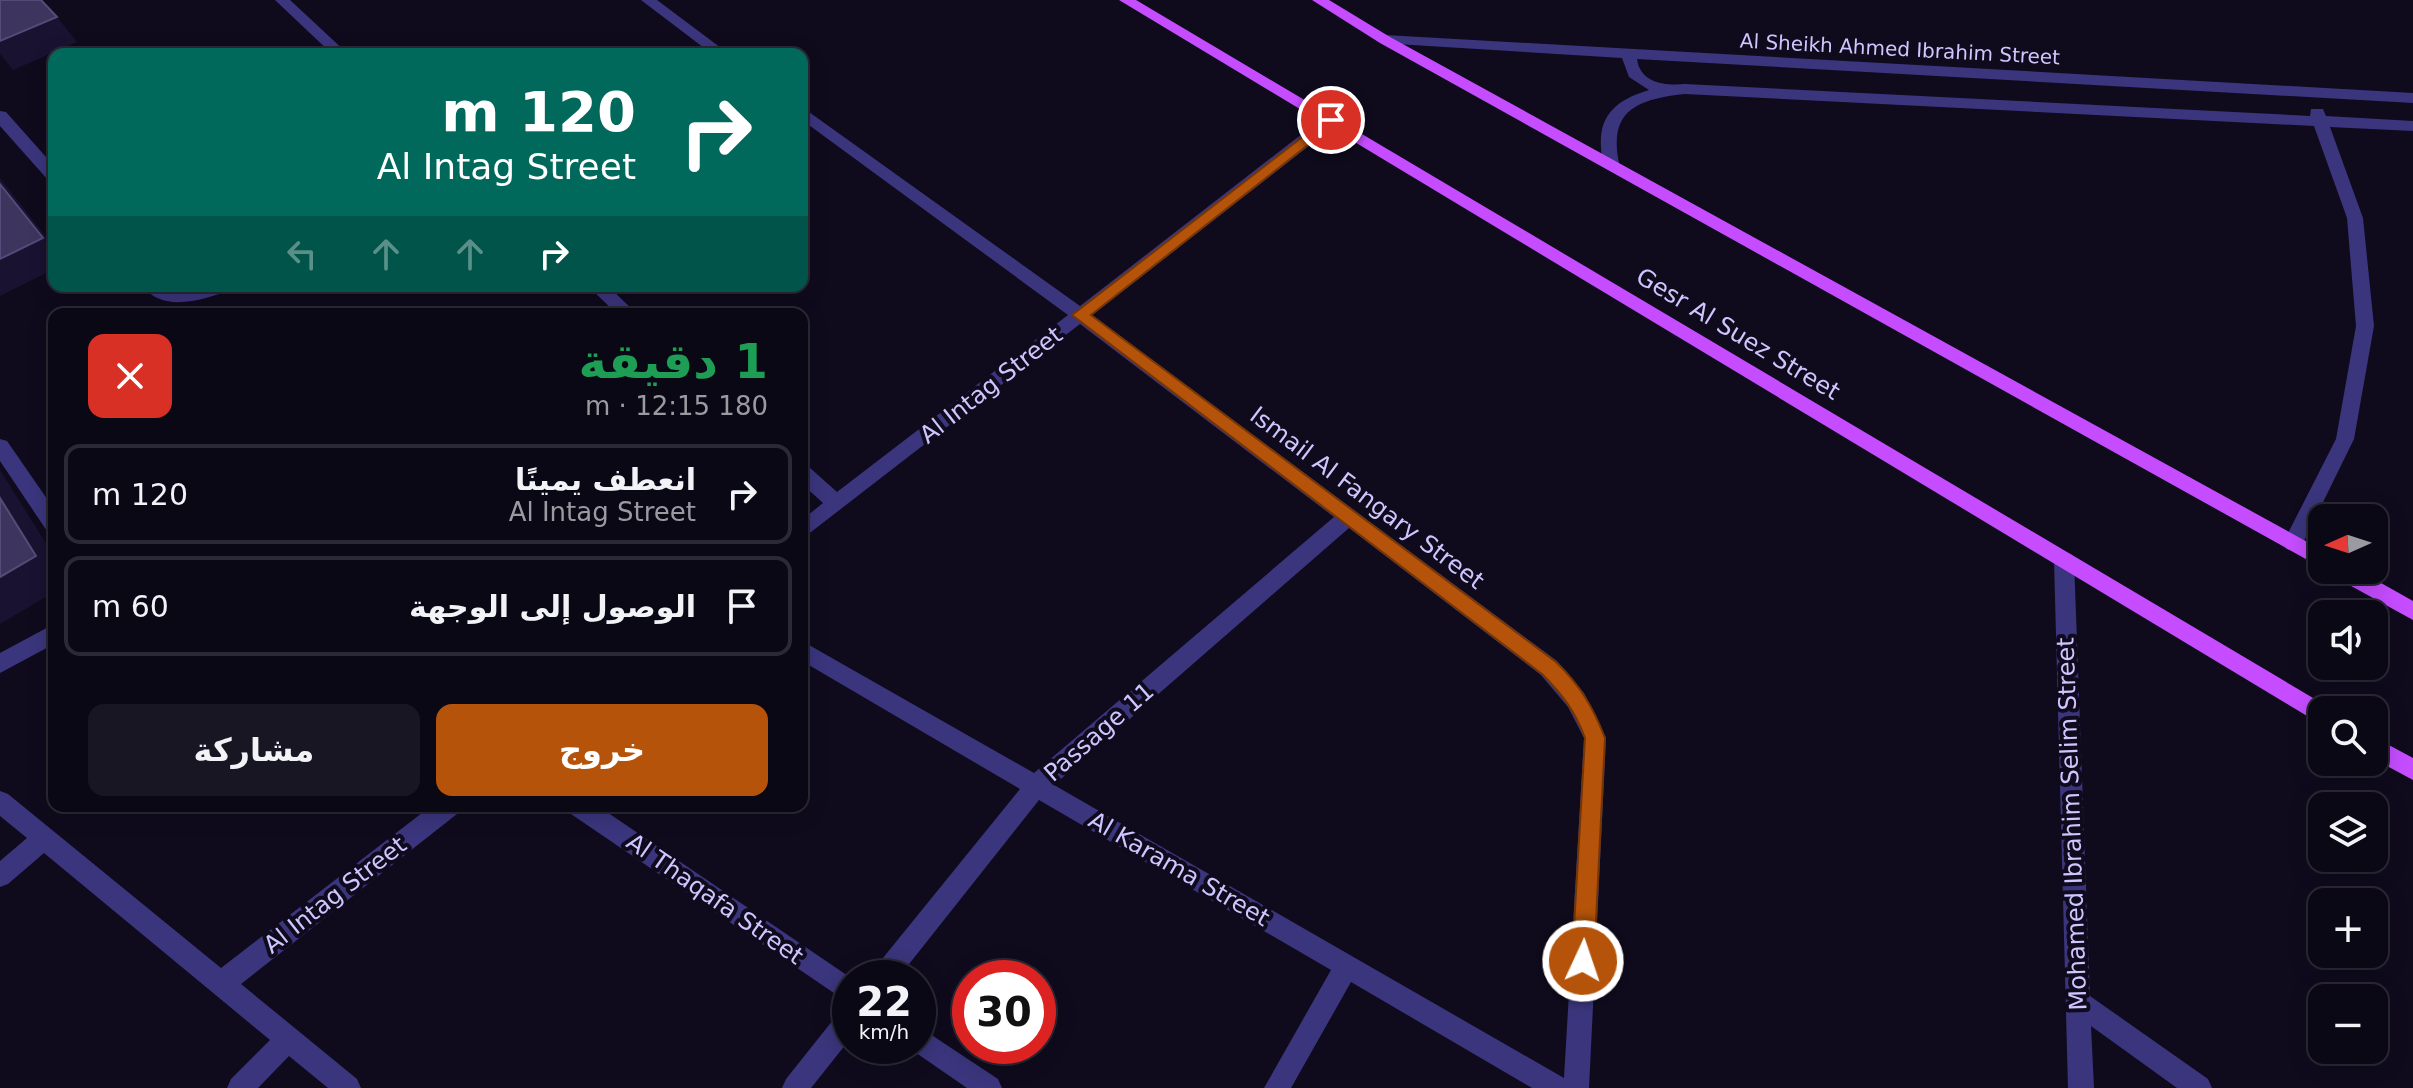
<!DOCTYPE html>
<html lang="ar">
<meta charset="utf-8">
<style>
body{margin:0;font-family:"DejaVu Sans",Vazirmatn,sans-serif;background:#191623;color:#f1f3f6;direction:rtl;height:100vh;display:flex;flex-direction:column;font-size:30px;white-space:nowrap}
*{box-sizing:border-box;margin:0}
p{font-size:26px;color:#9a9aa1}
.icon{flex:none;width:44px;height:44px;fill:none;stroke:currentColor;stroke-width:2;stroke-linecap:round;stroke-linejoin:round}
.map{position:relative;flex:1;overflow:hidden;direction:ltr}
.details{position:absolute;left:48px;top:308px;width:760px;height:504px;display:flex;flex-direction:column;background:#0b0816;border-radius:16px;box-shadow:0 4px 20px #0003,0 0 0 2px #2b2935;direction:rtl}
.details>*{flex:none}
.hud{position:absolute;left:48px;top:48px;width:760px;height:244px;border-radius:16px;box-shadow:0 4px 20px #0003,0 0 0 2px #2b2935;direction:rtl;background:#00695c;color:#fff;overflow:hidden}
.needle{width:52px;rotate:267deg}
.buttons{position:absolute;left:2308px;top:504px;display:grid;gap:16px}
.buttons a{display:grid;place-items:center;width:80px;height:80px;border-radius:16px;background:#0b0816;box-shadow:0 4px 20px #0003,0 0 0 2px #2b2935;font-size:40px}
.speed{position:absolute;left:832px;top:960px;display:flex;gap:16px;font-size:40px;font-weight:700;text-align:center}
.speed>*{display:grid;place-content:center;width:104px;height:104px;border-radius:50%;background:#0b0816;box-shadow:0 4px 20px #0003,0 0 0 2px #2b2935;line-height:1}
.speed small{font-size:20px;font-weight:400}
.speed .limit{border:12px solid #d22;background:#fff;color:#111}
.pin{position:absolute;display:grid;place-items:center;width:68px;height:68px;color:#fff;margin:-34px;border:4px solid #fff;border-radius:50%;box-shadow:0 2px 8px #0007}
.me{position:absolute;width:88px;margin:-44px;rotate:3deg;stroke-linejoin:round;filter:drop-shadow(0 0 6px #0008)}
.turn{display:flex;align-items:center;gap:28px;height:168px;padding:0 40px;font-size:36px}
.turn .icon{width:104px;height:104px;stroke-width:2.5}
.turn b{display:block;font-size:56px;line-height:68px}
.lanes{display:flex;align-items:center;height:76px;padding:0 40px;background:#0003;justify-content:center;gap:40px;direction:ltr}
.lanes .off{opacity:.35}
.round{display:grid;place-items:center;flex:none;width:84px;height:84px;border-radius:16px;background:#191623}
.overview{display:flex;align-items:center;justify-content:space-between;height:136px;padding:0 40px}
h1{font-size:48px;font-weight:800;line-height:60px;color:#1e9e55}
.action{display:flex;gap:16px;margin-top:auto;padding:16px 40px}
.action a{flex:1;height:92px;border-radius:16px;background:#b45309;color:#fff;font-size:32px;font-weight:800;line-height:92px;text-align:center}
.action a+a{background:#191623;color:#f1f3f6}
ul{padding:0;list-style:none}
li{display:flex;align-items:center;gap:24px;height:100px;margin:0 16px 12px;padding:0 24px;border:4px solid #2b2935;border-radius:16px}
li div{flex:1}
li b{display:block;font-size:30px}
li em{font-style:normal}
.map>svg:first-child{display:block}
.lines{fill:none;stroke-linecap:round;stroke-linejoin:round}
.minor{fill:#3b357d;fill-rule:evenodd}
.major{fill:#c54dff;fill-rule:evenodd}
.shaded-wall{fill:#191231}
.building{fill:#3e355f;stroke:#544c78;stroke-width:2}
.route{fill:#b45309;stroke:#753606;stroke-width:2}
.labels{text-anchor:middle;stroke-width:8;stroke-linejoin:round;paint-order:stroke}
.far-street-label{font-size:20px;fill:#cfc6ff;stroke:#0f0b1d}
.street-label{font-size:24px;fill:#cfc6ff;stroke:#0f0b1d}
</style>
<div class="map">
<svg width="2413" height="1088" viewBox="0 0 2413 1088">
<rect width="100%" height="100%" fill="#0f0b1d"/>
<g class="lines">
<g class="minor">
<polygon points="275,0 290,0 348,54 332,54"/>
<polygon points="641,0 657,0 729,54 712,54"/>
<path d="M 1385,35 L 2413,93 L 2413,103 L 1637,59 C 1640,83 1665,86 1685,84 L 2310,116 L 2311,109 L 2323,109 L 2326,116 L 2413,121 L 2413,131 L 2330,127 L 2363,218 L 2374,326 L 2354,439 L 2300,549 L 2293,551 L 2286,549 L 2283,543 L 2336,439 L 2356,326 L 2347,218 L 2314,126 L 1685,94 C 1638,99 1608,110 1619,163 L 1611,168 L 1603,163 C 1595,121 1609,102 1649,90 L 1629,77 L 1622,58 L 1380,43 L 1380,37 Z"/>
<path d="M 802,107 L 1080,306 L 1325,116 L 1337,116 L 1337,124 L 1092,315 L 1557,661 L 1584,693 L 1606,738 L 1589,1088 L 1532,1088 L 1351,982 L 1291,1088 L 1264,1088 L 1331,970 L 1039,800 L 898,978 L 871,978 L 874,969 L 1020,789 L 802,661 L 802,641 L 1034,773 L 1334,517 L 1080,324 L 802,539 L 802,520 L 823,503 L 802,484 L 802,464 L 809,467 L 837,492 L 1068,315 L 802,120 ZM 1349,528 L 1541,675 L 1568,707 L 1584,738 L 1564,1078 L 1054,785 Z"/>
<polygon points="0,111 6,112 54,166 54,181 48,180 0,126"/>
<path d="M 143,286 L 177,289 L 234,286 L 231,290 C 205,299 163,314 143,286 Z"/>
<polygon points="588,286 608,286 637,314 617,314"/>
<polygon points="0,439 7,441 54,509 54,533 47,531 0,461"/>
<polygon points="2064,552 2071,554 2074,560 2090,996 2208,1079 2212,1088 2177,1088 2091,1026 2094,1088 2068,1088 2054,560 2057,554"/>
<polygon points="54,624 54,644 0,673 0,653"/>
<polygon points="0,791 8,794 221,968 431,806 460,806 457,814 241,984 357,1079 361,1088 328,1088 289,1056 258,1088 227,1088 231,1079 270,1040 44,853 8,884 0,887 0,861 27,838 0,816"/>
<polygon points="568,806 598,806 851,978 850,1004 571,814"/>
<polygon points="850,1007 850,1039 811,1088 782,1088 786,1079 841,1010"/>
<polygon points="918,1026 998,1079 1002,1088 967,1088 909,1048 918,1046"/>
</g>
<g class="major">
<polygon points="1119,0 1136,0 2330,708 2322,710 2322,725"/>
<polygon points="1312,0 1329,0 1390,37 2322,550 2322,568 1380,43"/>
<polygon points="2330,570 2358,570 2413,601 2413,620 2333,576"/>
<polygon points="2374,737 2413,758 2413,780 2374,759"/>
</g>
</g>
<g class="shaded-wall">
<polygon points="57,17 77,42 13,70 0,54 0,41"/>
<polygon points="0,178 54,247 54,269 0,296"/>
<polygon points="0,470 54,556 54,592 0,624"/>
</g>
<g class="building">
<polygon points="0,0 41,0 57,17 0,41"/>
<polygon points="0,184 43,238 0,259"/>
<polygon points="0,498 36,556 0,577"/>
</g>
<path class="route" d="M 1331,115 L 1336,117 L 1336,123 L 1091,315 L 1556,662 C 1580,685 1593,707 1605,738 L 1594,961 L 1591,968 L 1583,972 L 1575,968 L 1572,961 L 1585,738 C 1575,711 1562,694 1542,674 L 1072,315 Z"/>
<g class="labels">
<g class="far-street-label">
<text transform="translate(1900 49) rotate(3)" y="7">Al Sheikh Ahmed Ibrahim Street</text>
</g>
<g class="street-label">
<text transform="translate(1738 334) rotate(31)" y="8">Gesr Al Suez Street</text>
<text transform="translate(991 385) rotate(-38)" y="8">Al Intag Street</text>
<text transform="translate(1367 498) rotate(37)" y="8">Ismail Al Fangary Street</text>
<text transform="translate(1099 732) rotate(-41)" y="8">Passage 11</text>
<text transform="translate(2072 824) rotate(-92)" y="8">Mohamed Ibrahim Selim Street</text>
<text transform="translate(1179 869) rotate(30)" y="8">Al Karama Street</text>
<text transform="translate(335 895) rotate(-38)" y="8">Al Intag Street</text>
<text transform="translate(715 899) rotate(35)" y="8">Al Thaqafa Street</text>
</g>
</g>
</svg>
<div class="buttons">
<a><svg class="needle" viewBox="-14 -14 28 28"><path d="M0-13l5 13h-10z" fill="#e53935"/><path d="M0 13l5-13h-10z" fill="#9a9aa1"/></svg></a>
<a><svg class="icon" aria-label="sound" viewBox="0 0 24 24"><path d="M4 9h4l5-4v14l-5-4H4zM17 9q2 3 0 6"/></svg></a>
<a><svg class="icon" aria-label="search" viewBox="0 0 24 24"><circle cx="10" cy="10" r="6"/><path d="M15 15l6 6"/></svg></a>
<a><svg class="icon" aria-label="layers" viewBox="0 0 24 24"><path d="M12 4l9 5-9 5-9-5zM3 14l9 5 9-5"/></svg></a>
<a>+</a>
<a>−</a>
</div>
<div class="speed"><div>22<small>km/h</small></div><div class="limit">30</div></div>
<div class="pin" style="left:1331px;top:120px;background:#d93025"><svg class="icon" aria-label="arrive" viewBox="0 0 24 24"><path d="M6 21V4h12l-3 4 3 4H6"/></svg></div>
<svg class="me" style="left:1583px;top:961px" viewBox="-20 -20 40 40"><circle r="17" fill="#b45309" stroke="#fff" stroke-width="3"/><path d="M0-11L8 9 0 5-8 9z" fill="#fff"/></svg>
<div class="hud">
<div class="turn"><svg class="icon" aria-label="right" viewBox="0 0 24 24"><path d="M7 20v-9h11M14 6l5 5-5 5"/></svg><div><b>120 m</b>Al Intag Street</div></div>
<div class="lanes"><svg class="icon off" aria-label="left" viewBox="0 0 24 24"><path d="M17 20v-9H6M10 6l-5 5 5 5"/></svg><svg class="icon off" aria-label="ahead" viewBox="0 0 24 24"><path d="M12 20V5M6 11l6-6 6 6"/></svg><svg class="icon off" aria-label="ahead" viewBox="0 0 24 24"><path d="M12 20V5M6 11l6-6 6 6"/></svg><svg class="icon" aria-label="right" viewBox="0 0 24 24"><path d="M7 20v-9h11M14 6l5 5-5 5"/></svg></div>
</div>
<section class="details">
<div class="overview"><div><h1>1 دقيقة</h1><p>180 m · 12:15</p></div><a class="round" style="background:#d93025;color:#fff"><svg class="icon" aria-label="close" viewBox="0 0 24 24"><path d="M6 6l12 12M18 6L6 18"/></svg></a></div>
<ul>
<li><svg class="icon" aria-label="right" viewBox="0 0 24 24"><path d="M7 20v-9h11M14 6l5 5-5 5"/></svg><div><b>انعطف يمينًا</b><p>Al Intag Street</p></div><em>120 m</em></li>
<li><svg class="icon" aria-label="arrive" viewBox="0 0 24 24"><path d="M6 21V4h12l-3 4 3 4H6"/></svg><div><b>الوصول إلى الوجهة</b></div><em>60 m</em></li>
</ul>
<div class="action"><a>خروج</a><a>مشاركة</a></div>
</section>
</div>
